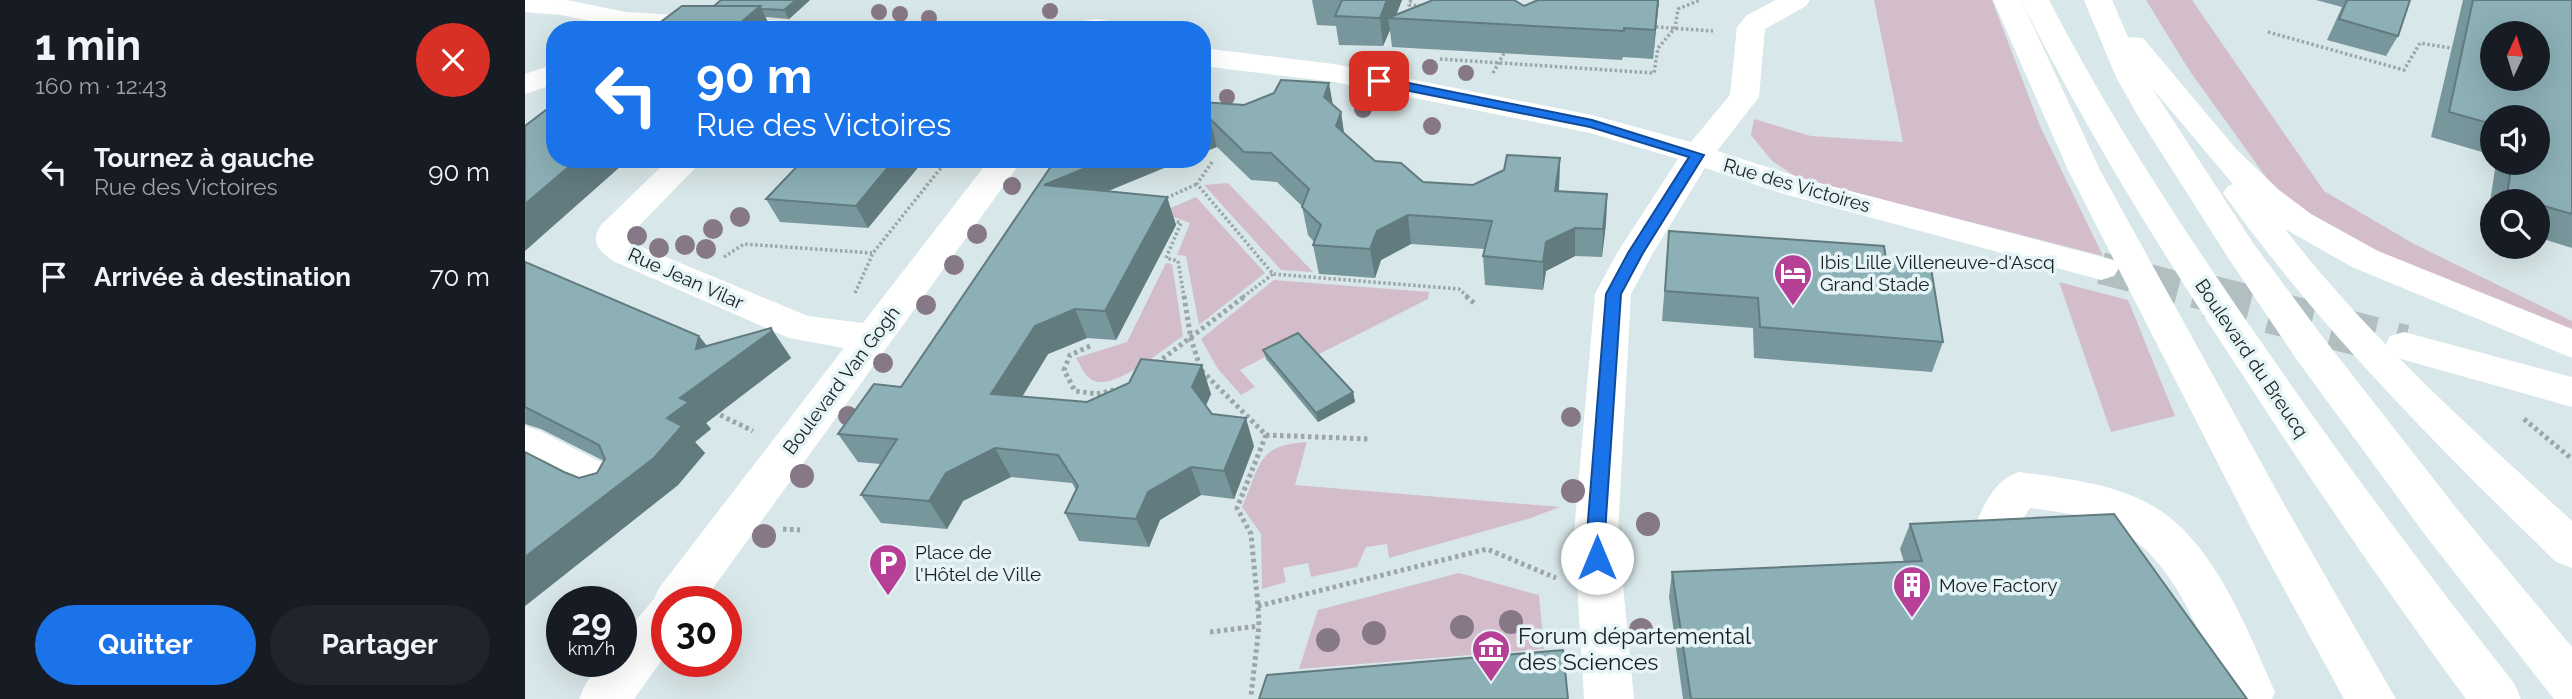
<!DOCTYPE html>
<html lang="fr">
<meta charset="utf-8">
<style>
body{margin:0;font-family:Raleway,sans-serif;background:#20242c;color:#f1f3f6;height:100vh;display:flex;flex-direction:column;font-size:26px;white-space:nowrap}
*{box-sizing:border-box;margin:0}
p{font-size:23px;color:#9ea1a6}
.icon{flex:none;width:38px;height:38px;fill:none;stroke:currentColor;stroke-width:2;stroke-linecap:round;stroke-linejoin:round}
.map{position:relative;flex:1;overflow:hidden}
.side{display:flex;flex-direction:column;background:#171b24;width:525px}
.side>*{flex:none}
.hud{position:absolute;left:21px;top:21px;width:665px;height:147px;border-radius:28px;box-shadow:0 7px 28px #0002;background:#1a73e8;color:#fff;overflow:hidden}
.needle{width:46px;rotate:4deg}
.buttons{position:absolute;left:1955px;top:21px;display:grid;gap:14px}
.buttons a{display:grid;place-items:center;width:70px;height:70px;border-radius:50%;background:#171b24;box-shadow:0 7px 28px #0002;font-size:35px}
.speed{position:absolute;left:21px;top:586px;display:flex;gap:14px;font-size:35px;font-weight:700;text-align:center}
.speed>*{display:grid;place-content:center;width:91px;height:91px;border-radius:50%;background:#171b24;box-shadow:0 7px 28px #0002;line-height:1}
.speed small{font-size:18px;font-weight:400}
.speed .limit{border:10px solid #d22;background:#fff;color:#111}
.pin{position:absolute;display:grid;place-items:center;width:60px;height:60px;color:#fff;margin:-30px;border-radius:14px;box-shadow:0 4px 10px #0006}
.me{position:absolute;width:77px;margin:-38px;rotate:0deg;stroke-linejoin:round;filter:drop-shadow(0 0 5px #0008)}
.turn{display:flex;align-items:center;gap:24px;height:147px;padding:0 35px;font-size:32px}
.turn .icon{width:91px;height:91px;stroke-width:2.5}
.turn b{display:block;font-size:49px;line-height:60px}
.round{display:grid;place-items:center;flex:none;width:74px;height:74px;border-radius:37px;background:#20242c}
.headline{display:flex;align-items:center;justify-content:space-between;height:119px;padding:0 35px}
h1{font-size:42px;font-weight:700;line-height:52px}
.primary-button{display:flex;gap:14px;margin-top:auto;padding:14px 35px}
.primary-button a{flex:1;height:80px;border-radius:42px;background:#1a73e8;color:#fff;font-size:28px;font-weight:700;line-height:80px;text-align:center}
.primary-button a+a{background:#20242c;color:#f1f3f6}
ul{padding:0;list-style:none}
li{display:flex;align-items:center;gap:21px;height:105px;padding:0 35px}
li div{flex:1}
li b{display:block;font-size:26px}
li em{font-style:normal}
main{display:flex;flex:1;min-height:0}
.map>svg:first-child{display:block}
.green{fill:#d4bdcb}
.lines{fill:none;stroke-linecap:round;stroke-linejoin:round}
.minor-tunnel-far1{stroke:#b2bfc1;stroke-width:32;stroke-dasharray:32 16;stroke-linecap:butt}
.minor-tunnel{stroke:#b2bfc1;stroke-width:43;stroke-dasharray:43 21;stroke-linecap:butt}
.path-far1{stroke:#9aa6a7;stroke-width:3.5;stroke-dasharray:2.5 2.5;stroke-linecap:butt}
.path{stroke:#9aa6a7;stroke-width:5;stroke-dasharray:3.5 3.5;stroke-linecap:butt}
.minor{fill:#fff;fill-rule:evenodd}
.highway{fill:#fff;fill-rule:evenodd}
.tree{fill:#877888}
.wall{fill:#78979d}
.shaded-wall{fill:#627b7f}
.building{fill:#8cb0b6;stroke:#627b7f;stroke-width:2;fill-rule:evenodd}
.route{fill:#1a73e8;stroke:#114b97;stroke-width:2}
.labels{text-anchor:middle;stroke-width:7;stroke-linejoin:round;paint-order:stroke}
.street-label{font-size:19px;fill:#1a2021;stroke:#e5f4f7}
.poi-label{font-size:19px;fill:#1a2021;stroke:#e5f4f7;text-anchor:start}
.near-poi-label{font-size:23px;fill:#1a2021;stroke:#e5f4f7;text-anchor:start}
</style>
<main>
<section class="side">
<div class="headline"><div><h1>1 min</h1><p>160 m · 12:43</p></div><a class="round" style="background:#d93025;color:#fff"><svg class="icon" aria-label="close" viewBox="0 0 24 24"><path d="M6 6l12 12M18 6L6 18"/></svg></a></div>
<ul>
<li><svg class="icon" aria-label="left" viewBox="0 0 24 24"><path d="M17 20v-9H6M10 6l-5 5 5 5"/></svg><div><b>Tournez à gauche</b><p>Rue des Victoires</p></div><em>90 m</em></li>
<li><svg class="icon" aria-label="arrive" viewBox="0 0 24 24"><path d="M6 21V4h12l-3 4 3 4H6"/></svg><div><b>Arrivée à destination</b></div><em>70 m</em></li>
</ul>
<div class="primary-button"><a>Quitter</a><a>Partager</a></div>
</section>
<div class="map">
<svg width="2047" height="699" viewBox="0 0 2047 699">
<rect width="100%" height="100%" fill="#d8e7e9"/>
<g class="green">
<polygon points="1349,0 1467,0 1515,126 1578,256 1273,178 1247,161 1226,135 1229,119 1286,136 1378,142"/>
<polygon points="1621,0 1667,0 1799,191 1889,244 2047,321 2047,335 1857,259 1790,220 1746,184 1664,70"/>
<polygon points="703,183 788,272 756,270 679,185"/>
<polygon points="671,197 740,273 674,325 661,256 652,255 665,223 646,216 641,210"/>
<path d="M 641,263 L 647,264 L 658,336 C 639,348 589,392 567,380 C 560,376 555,365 551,358 L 602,342 Z"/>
<polygon points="749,280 904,292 903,299 794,354 778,337 715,370 730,387 716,395 693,369 676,339"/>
<polygon points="1534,282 1603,300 1650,416 1586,432"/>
<path d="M 782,442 L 770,485 L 1035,507 L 1003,519 L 864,558 L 862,544 L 841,547 L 832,567 L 786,577 L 783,563 L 758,568 L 761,582 L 737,589 L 736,534 L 717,507 C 736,465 731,445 782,442 Z"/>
<polygon points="934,573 1014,595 1019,649 774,669 793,610"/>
</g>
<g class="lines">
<polyline class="minor-tunnel-far1" points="1576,268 1690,297"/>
<polyline class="minor-tunnel" points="1683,296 1879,346"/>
<g class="path-far1">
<polyline points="886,0 884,5 900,6"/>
<polyline points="1131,27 1188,31"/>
<polyline points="1743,32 1879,70 1895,43 1932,49"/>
<polyline points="915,59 1129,73 1133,48 1150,28 1153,9 1175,0"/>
<polyline points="968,73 979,53"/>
<polyline points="687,162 672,184 748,274 934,289 943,297"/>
<polyline points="637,200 672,184"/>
<polyline points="647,220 656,223 641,258 653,261 659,297"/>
<polyline points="199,257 219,244 347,253"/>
<polyline points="330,293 348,253 423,159"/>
<polyline points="718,297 748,274"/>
</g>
<g class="path">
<polyline points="659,296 666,339 676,370 741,435 712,508 726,534 733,606 734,626 726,696"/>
<polyline points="941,296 949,303"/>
<polyline points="565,346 545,355 539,370 550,391 572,394 593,389"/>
<polyline points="632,363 720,296"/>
<polyline points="189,412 228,431"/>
<polyline points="1999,419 2047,459"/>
<polyline points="741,435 844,439"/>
<polyline points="258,529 275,530"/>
<polyline points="733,606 962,549 1031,578"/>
<polyline points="685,632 734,626"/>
</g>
<g class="minor">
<polygon points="0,0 42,0 101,12 274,22 284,24 288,30 101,28 36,15 0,12"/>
<polygon points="1251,0 1285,0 1281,6 1240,29 1234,97 1192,151 1283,180 1589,260 1594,268 1589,276 1576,280 1259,194 1180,168 1128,253 1106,294 1093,533 1109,699 1059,699 1049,533 1070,294 1092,253 1153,159 1065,133 809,82 677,66 677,48 809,64 1067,115 1166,142 1205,95 1212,27 1222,15"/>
<polygon points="573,19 597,24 601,30 532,30 536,24"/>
<polygon points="30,64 30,84 0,94 0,74"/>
<path d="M 144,159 L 179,159 L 108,232 L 105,239 L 112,245 L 283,316 L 338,323 L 465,159 L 498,159 L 178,602 L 142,602 L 142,653 L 109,699 L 54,699 L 61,683 L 78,662 L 96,662 L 96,638 L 129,599 L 134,588 L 319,348 L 264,338 L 88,261 C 73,250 65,242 76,225 Z"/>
<polygon points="1879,332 2047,377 2047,407 1865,356 1860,346 1865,336"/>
<polygon points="0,426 15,431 97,473 103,485 97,497 82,502 67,497 0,461"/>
<path d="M 1494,472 C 1538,478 1589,483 1628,506 C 1689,541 1723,631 1750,692 L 1747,699 L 1703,699 C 1676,638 1650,554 1584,525 C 1560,514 1531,512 1505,508 C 1491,530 1487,540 1459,531 L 1453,518 C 1463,498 1472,479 1494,472 Z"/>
</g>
<g class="highway">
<polygon points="1468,0 1496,0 1575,170 1759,504 1871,699 1819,699 1727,530 1543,170"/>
<path d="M 1496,0 L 1524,0 C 1589,126 1667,243 1748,359 C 1825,470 1905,577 1989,683 L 1996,699 L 1941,699 C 1862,592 1787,482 1715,371 C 1636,251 1560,129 1496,0 Z"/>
<path d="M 1559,0 L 1587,0 L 1603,37 L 1618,38 L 1712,150 L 1754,190 L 1786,214 L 1853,251 L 2047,329 L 2047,358 L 1827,267 L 1760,229 C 1843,337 1947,429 2047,521 L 2047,568 L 2031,562 C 1914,448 1799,333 1703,200 L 1698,193 L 1703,186 L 1708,184 L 1627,88 L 1728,243 L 1800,340 L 1936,514 L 2047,647 L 2047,699 L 2029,699 L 1904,540 L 1772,360 L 1704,259 L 1613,116 L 1591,77 Z"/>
</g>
</g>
<g class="tree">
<circle cx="525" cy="11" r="8"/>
<circle cx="354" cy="12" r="8"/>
<circle cx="375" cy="14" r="8"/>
<circle cx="404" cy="18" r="8"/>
<circle cx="905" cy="67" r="8"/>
<circle cx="941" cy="73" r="8"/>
<circle cx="702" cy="97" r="8"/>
<circle cx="838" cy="109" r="9"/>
<circle cx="907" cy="126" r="9"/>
<circle cx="487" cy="186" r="9"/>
<circle cx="215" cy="217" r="10"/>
<circle cx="188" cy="229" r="10"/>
<circle cx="452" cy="234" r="10"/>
<circle cx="112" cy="236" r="10"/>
<circle cx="160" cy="245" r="10"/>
<circle cx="134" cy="248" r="10"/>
<circle cx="181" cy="249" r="10"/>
<circle cx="429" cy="265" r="10"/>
<circle cx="401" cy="305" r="10"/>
<circle cx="358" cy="363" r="10"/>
<circle cx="323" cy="416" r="10"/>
<circle cx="1046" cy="417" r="10"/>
<circle cx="277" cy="476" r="12"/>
<circle cx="1048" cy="491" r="12"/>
<circle cx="1123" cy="524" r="12"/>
<circle cx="239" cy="536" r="12"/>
<circle cx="986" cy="622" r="12"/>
<circle cx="937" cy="627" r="12"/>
<circle cx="1116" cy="630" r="12"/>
<circle cx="849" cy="633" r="12"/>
<circle cx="803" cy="640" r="12"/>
</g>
<g class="wall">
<polygon points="285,0 264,19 241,17 189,6"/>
<polygon points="787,0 877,0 871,15 999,6 1134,0 1128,59 1098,57 1097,60 867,47 865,30 858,46 814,45 811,26 792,25"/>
<polygon points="1791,0 1885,0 1873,36 1861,56 1802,40 1817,7"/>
<polygon points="1938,0 2047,0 2047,248 2012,237 2012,201 1967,201 1967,222 1962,221 1971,163 2012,163 2012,117 1967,117 1967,155 1906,137"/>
<polygon points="677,102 719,105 808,105 816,112 819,134 850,161 898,182 948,185 1035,158 1034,191 1082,194 1081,223 1077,257 1050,256 1021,271 1018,290 960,285 958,256 960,249 916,246 886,244 856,260 850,278 794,274 788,245 789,242 783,235 777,206 752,182 726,180 692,147"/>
<polygon points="400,159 343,228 255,222 241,199"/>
<polygon points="584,191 642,197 651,225 591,340 562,338 523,354 497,397 562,402 686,394 681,406 687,414 729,446 709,499 676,495 635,520 624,547 554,541 540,513 551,490 547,483 486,477 438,501 422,529 356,523 336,495 356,464 333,462 313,434 376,387"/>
<polygon points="1144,231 1361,259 1418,342 1407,372 1229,358 1228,328 1137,321"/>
<polygon points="0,262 174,336 182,346 246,328 266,358 181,423 186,429 170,442 180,453 153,485 0,606 39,472 54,478 72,473 79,461 16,429 0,424"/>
<polygon points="738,350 828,392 830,402 793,422 741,359"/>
<polygon points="1385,524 1722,699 1158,699 1144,597 1147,572 1379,562 1375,549"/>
</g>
<g class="shaded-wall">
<polygon points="271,0 285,0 264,19 259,10"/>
<polygon points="862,0 877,0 870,18 863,18 865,30 858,46 855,18"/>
<polygon points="1133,0 1134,0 1128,59 1130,30"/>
<polygon points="235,6 247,30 207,30"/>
<polygon points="804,83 809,111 799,97"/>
<polygon points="816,112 820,140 811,126"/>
<polygon points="685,119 692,147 677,153 677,122"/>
<polygon points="1035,158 1034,186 1029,219 1030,191"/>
<polygon points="53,159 104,159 0,251 0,204"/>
<polygon points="370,159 400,159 343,228 331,206"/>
<polygon points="583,159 661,159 530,213 519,185"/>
<polygon points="1082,194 1081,223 1077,257 1078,229"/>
<polygon points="642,197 651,225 591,340 580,311"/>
<polygon points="883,215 886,244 856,260 850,278 845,249 852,231"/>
<polygon points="1050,228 1050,256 1021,271 1018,290 1018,262 1021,242"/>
<polygon points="550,309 562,338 523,354 481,423 466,394 510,326"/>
<polygon points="246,328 266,358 181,423 186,429 170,442 180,453 153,485 0,606 0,557 142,418 155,398 174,336 195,363"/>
<polygon points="677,365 686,394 676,415 667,387"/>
<polygon points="828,392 830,402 793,422 791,413"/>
<polygon points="721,418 729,446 709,499 699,471"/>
<polygon points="470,448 486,477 438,501 422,529 404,501 421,473"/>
<polygon points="666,467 676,495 635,520 624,547 611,519 623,492"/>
</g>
<g class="building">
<polygon points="196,0 271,0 259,10 236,9 235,6 189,6"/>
<polygon points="817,0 862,0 855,18 810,16"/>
<polygon points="908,0 989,0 999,6 1013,0 1133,0 1130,30 1099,28 1099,31 863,18"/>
<polygon points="1822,0 1885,0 1873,36 1814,19"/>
<path d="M 1948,0 L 2047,0 L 2047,214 L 2012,204 L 2012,201 L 2004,201 L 1982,194 L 1987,163 L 2012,163 L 2012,117 L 1967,117 L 1967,124 L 1924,112 ZM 1967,33 L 2012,33 L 2012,79 L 1967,79 Z"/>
<polygon points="157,6 235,6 207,30 125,30"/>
<polygon points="756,80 804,83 799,97 816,112 811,126 850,161 876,163 898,182 948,185 979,170 982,155 1035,158 1030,191 1082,194 1078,229 1050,228 1021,242 1018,262 958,256 967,221 914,217 883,215 852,231 845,249 788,245 796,225 777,207 784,189 746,153 719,152 685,119 677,122 677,102 719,105 749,93"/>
<polygon points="30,103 30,159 53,159 0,204 0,126"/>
<polygon points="279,159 370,159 331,206 241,199"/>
<polygon points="531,159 583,159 519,185 642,197 580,311 550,309 510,326 466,394 562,402 604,383 616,359 677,365 667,387 687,414 721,418 699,471 666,467 623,492 611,519 540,513 553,486 533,455 470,448 421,473 404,501 336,495 372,439 313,434 349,384 376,387"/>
<polygon points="1144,231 1359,246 1361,259 1405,262 1418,342 1235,327 1233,298 1140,291"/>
<polygon points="0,262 174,336 171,349 246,328 247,331 155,398 164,402 142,418 157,426 129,458 0,557 0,452 39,472 54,478 72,473 80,459 74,445 0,407"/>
<polygon points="773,333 828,392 791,413 738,350"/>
<polygon points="1589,514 1722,699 1166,699 1147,572 1397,561 1385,524"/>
<polygon points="1038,650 1043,699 734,699 742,675"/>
</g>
<polygon class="route" points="854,77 1067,120 1179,155 1118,253 1096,294 1080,533 1081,558 1079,564 1072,566 1065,564 1062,533 1081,294 1103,253 1164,157 1065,127 850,84 848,81"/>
<defs>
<symbol id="hotel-pin" viewBox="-11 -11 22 30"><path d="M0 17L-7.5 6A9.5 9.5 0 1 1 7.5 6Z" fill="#b64096" stroke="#e5f4f7"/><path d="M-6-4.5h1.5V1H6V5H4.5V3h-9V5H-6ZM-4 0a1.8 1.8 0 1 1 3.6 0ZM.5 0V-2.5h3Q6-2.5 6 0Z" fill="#fff"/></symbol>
<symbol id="parking-pin" viewBox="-11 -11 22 30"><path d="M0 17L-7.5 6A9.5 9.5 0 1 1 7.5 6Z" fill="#b64096" stroke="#e5f4f7"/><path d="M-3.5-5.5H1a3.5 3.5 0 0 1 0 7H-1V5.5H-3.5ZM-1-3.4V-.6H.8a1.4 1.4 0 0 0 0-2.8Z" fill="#fff"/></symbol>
<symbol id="building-pin" viewBox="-11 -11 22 30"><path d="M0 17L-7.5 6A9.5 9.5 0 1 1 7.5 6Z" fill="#b64096" stroke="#e5f4f7"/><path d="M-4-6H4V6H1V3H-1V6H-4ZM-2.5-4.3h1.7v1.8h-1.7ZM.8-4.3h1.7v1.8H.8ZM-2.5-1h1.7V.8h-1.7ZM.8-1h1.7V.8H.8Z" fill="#fff"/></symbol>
<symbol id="museum-pin" viewBox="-11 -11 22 30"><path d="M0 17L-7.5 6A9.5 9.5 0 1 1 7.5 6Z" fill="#b64096" stroke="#e5f4f7"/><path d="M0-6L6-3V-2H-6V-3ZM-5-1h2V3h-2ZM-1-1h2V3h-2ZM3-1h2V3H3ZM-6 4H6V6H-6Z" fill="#fff"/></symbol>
</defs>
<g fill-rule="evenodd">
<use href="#hotel-pin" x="1246" y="251" width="44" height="60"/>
<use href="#parking-pin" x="341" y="541" width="44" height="60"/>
<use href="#building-pin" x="1365" y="563" width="44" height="60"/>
<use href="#museum-pin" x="944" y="627" width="44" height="60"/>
</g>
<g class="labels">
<g class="street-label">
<text transform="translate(1272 185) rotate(16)" y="7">Rue des Victoires</text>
<text transform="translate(161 278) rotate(24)" y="7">Rue Jean Vilar</text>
<text transform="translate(1727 358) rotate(56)" y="7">Boulevard du Breucq</text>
<text transform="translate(316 380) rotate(-53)" y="7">Boulevard Van Gogh</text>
</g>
<g class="poi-label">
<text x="1295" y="269">Ibis Lille Villeneuve-d'Ascq<tspan x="1295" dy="22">Grand Stade</tspan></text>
<text x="390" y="559">Place de<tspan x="390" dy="22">l'Hôtel de Ville</tspan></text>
<text x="1414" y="592">Move Factory</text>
</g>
<g class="near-poi-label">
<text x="993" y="644">Forum départemental<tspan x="993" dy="26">des Sciences</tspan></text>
</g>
</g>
</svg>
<div class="buttons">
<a><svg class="needle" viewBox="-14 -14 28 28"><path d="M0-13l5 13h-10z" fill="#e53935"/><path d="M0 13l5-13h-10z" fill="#9ea1a6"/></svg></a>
<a><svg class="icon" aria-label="sound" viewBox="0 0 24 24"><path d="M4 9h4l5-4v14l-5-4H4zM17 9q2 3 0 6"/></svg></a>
<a><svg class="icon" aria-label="search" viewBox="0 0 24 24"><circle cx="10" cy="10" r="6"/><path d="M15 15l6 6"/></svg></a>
</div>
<div class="speed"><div>29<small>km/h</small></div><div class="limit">30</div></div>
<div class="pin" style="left:854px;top:81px;background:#d93025"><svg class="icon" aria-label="arrive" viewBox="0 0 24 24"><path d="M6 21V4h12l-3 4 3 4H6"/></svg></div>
<svg class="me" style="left:1072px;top:558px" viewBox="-20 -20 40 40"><circle r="19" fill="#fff"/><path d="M0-13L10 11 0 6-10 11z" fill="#1a73e8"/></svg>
<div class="hud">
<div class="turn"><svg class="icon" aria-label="left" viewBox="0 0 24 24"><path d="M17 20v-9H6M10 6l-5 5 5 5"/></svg><div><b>90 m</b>Rue des Victoires</div></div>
</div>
</div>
</main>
